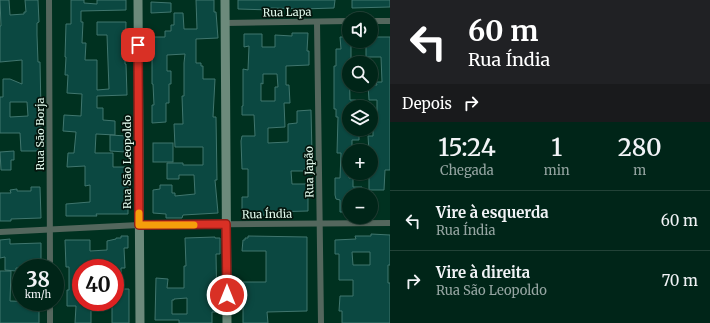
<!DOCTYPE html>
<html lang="pt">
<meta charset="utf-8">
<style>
body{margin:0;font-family:Merriweather,serif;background:#0e3125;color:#f1f3f6;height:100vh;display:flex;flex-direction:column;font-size:15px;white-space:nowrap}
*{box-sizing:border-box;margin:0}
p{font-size:13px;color:#95a5a2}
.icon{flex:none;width:22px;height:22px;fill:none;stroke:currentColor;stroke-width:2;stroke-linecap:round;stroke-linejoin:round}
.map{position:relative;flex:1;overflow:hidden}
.panel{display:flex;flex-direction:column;background:#002518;width:320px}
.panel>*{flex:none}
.guide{background:#202124;color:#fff;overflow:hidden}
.fabs{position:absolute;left:342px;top:12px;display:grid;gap:8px}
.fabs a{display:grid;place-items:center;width:36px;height:36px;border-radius:50%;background:#002518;box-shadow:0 1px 3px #0004,0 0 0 1px #224237;font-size:20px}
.speed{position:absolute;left:12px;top:259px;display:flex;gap:8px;font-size:20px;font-weight:700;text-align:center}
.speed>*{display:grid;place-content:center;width:52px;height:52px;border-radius:50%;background:#002518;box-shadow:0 1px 3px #0004,0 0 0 1px #224237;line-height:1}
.speed small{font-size:10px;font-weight:400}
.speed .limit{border:6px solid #d22;background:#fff;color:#111}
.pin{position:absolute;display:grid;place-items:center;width:34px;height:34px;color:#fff;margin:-17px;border-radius:8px;box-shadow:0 2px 6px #0006}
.me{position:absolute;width:44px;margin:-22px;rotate:0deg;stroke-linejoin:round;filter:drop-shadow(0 0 3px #0008)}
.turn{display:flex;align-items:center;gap:14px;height:84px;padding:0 12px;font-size:18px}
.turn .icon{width:52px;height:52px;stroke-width:2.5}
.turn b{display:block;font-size:28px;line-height:34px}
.then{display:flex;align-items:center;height:38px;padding:0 12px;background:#0003;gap:8px;font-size:15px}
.eta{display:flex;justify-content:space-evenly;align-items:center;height:68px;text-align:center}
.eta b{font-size:24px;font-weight:600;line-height:28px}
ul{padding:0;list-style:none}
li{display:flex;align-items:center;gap:12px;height:60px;padding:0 12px;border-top:1px solid #224237}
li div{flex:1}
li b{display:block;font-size:15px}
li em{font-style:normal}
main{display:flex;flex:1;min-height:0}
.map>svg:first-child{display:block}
.building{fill:#0b4841;stroke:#40766e;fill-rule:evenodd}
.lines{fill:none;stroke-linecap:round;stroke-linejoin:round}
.street{stroke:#54675d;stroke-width:6}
.secondary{stroke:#6c8a7b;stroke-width:9}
.route-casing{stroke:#8d1f18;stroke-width:10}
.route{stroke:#d93025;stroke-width:7}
.slow{stroke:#f59e0b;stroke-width:7}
.labels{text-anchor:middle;stroke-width:3.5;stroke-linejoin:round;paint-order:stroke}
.street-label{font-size:11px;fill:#e3fbee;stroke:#04150d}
</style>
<main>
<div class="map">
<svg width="390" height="323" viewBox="0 0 390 323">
<rect width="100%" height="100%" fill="#003120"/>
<g class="building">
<path d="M 0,0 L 9,0 L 10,15 L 24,14 L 24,12 L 26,12 L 25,0 L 38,0 L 39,22 L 37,23 L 37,35 L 38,62 L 40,62 L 41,111 L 40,111 L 40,132 L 37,132 L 38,151 L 21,151 L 20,133 L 0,133 L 0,97 L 3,97 L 3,79 L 10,79 L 22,84 L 22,60 L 0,62 L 0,26 L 1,26 ZM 10,102 L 27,102 L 28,116 L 10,117 Z"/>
<polygon points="71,0 84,0 84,3 97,4 97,0 126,0 126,10 81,11 81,22 83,22 82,43 86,43 85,60 97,60 97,90 109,89 107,35 97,35 97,22 126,22 125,64 126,64 127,95 97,96 97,108 103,108 103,120 115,121 115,135 96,134 95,153 113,153 113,167 128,167 128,214 96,214 97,216 66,216 66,204 90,202 90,185 85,186 85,166 67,167 68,153 74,153 76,132 63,131 64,115 81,116 82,94 67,93 68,75 65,75 66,57 65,57 66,24 71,24"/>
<polygon points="196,0 214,0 214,12 216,12 218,38 196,39 196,63 201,63 201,66 203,66 203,79 215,79 213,117 216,117 217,180 215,180 218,213 183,215 182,218 166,218 166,214 153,213 153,190 160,189 160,185 172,185 172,193 175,193 175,196 195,194 194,175 179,175 179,179 167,179 167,163 183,163 183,165 203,165 203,147 175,147 174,124 183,124 182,96 184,96 184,63 185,54 167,55 167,71 171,71 171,84 169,84 169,103 166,103 166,122 152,123 152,105 154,105 153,84 152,84 152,37 165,37 165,31 171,31 171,25 174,25 174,13 183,13 184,29 197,29"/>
<polygon points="238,0 335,0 334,8 302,9 271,8 271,10 238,9"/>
<polygon points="352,0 390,0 390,7 352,8"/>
<polygon points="151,2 171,3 171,12 151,13"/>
<path d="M 292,33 L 308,33 L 307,51 L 309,51 L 309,65 L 286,66 L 286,85 L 289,85 L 290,103 L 284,103 L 285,127 L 268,128 L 268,143 L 288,142 L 288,124 L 297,123 L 297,111 L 311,110 L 312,155 L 308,155 L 309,168 L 305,168 L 305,171 L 291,171 L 292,184 L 308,184 L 308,211 L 271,212 L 271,215 L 262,215 L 262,213 L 242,212 L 242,197 L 248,197 L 248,169 L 242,169 L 241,141 L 242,136 L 255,136 L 254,115 L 242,115 L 242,106 L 243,106 L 243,69 L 248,70 L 249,46 L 244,47 L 244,34 L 262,34 L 262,47 L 275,47 L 275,35 L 292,36 ZM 263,74 L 277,74 L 278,87 L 275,87 L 275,101 L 261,101 L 261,83 L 263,84 Z"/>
<polygon points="340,37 349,37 349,41 351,41 351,59 349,59 350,100 356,100 356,107 349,107 349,129 359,129 359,140 352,140 352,148 349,148 349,178 353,178 353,187 362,187 362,195 349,195 349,212 340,212 340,200 336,199 335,195 335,178 340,178 341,153 337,153 338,117 336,117 336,109 334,109 334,66 336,66 336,49 341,49"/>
<polygon points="371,37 390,37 390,170 385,170 384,190 369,190 369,174 371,174 371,151 369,151 368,136 373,136 373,123 377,123 377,100 369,100 368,85 377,85 376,82 382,82 381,57 366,57 366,41 371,41"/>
<polygon points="110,135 127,136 126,152 110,151"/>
<rect x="153" y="143" width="20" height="19"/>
<polygon points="14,151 14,160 11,160 11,170 1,170 0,152"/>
<polygon points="31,187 40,187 41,218 11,219 11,221 0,221 0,193 11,193 10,190 17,189 17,191 31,191"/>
<path d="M 371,234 L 390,235 L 390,265 L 388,265 L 388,283 L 390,283 L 390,323 L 342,323 L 342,311 L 339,311 L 340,296 L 353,296 L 353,280 L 339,280 L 339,254 L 335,254 L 335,240 L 356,239 L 355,236 L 371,236 ZM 352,252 L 370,252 L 370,265 L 353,265 Z"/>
<polygon points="121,236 128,236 128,248 124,248 125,268 121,268 121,289 129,289 129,323 112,323 112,302 115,302 115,268 98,268 98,266 80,266 81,302 84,302 84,307 91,307 91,323 75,323 76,306 67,306 67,290 69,290 69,267 66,267 65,240 90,240 90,251 107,250 107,241 116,239 116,238 121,238"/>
<polygon points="248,236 307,237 307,311 267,312 268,323 243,323 243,282 266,282 266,251 242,251 243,240 245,240 245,238 248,238"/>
<path d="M 215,237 L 215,238 L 220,238 L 220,254 L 216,254 L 217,312 L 212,312 L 212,323 L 179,323 L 179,320 L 155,320 L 156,278 L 168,279 L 167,288 L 184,288 L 184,266 L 186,266 L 185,238 ZM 187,298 L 187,314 L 172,314 L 172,300 L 174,300 L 174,299 Z"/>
<polygon points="10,239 10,244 41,243 41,268 16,268 16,271 5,270 5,257 0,258 0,240"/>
<polygon points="0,271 11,271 10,301 39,302 39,323 0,323"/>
</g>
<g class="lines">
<g class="street">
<polyline points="49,0 50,268"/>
<polyline points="371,21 390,21"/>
<polyline points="317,22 321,323"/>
<polyline points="225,23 349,21"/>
<polyline points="0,232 139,225 390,223"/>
<polyline points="50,302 50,323"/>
</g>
<g class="secondary">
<polyline points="138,0 140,323"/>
<polyline points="225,0 227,323"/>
</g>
</g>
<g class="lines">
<defs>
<polyline id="route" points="138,45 139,225 226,224 227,295"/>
</defs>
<use href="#route" class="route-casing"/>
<use href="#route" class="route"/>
<polyline class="slow" points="139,213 139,225 194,225"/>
</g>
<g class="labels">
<g class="street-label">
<text transform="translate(287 12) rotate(-1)" y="4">Rua Lapa</text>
<text transform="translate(40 134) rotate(-90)" y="4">Rua São Borja</text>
<text transform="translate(127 162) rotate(-90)" y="4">Rua São Leopoldo</text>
<text transform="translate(309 172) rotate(-91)" y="4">Rua Japão</text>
<text transform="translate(267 214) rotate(-1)" y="4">Rua Índia</text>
</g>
</g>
</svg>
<div class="fabs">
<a><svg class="icon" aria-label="sound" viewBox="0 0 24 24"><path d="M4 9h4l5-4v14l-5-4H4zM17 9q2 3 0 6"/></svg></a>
<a><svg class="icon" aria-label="search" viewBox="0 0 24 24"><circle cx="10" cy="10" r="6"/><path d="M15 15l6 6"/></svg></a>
<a><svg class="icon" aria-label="layers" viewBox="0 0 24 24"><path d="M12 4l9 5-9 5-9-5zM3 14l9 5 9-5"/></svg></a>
<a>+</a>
<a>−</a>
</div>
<div class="speed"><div>38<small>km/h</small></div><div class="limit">40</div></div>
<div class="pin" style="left:138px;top:45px;background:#d93025"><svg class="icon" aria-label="arrive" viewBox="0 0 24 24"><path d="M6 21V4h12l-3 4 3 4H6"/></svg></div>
<svg class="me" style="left:227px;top:295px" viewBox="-20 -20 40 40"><circle r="17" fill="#d93025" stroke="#fff" stroke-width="3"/><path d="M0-11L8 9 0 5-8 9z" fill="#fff"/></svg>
</div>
<section class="panel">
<div class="guide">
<div class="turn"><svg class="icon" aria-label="left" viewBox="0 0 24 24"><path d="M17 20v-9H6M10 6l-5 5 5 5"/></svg><div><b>60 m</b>Rua Índia</div></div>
<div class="then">Depois<svg class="icon" aria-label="right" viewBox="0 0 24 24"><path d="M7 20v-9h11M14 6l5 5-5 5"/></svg></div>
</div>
<div class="eta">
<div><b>15:24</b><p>Chegada</p></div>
<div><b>1</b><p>min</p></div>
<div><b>280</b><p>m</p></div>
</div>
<ul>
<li><svg class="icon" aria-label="left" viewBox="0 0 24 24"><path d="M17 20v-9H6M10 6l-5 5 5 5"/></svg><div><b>Vire à esquerda</b><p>Rua Índia</p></div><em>60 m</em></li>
<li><svg class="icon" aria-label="right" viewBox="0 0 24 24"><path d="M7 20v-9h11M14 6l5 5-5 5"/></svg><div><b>Vire à direita</b><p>Rua São Leopoldo</p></div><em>70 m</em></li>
</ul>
</section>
</main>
